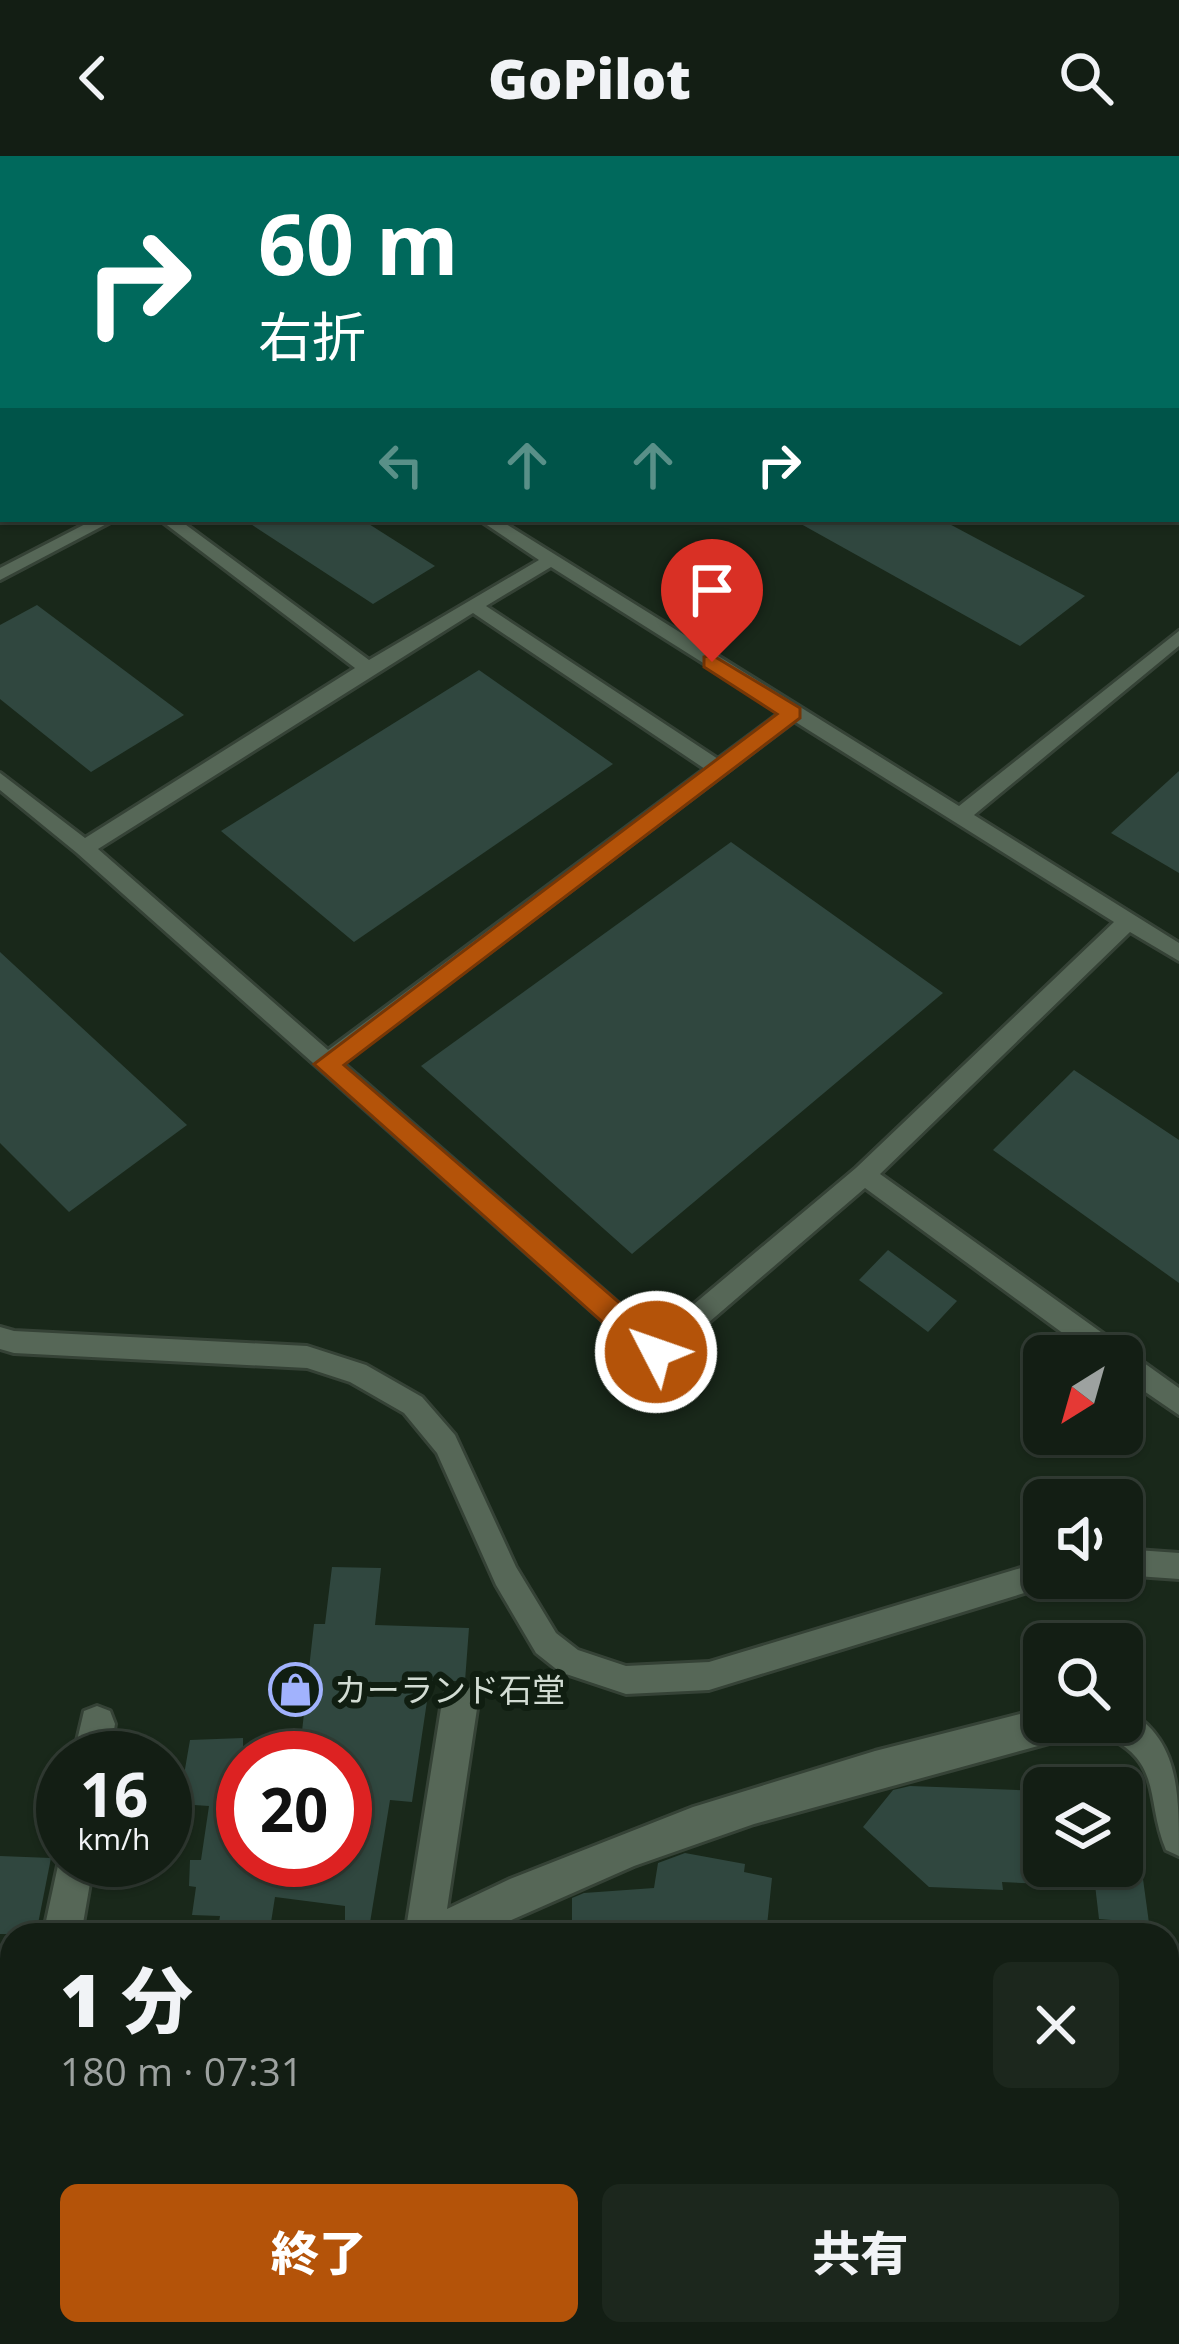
<!DOCTYPE html>
<html lang="ja">
<meta charset="utf-8">
<style>
body{margin:0;font-family:"Open Sans","Noto Sans JP",sans-serif;background:#1c271d;color:#f1f3f6;height:100vh;display:flex;flex-direction:column;font-size:45px;white-space:nowrap}
*{box-sizing:border-box;margin:0}
p{font-size:39px;color:#9da2a0}
.icon{flex:none;width:66px;height:66px;fill:none;stroke:currentColor;stroke-width:2;stroke-linecap:round;stroke-linejoin:round}
.map{position:relative;flex:1;overflow:hidden}
.panel{position:absolute;left:0px;top:1767px;width:1179px;height:423px;display:flex;flex-direction:column;background:#131e14;border-radius:36px 36px 0 0;box-shadow:0 3px 9px #0004,0 0 0 3px #323c34}
.panel>*{flex:none}
.hud{position:absolute;left:0px;top:0px;width:1179px;height:366px;box-shadow:0 3px 9px #0004,0 0 0 3px #323c34;background:#00695c;color:#fff;overflow:hidden}
.needle{width:78px;rotate:217deg}
.fabs{position:absolute;left:1023px;top:1179px;display:grid;gap:24px}
.fabs a{display:grid;place-items:center;width:120px;height:120px;border-radius:18px;background:#131e14;box-shadow:0 3px 9px #0004,0 0 0 3px #323c34;font-size:60px}
.speed{position:absolute;left:36px;top:1575px;display:flex;gap:24px;font-size:60px;font-weight:700;text-align:center}
.speed>*{display:grid;place-content:center;width:156px;height:156px;border-radius:50%;background:#131e14;box-shadow:0 3px 9px #0004,0 0 0 3px #323c34;line-height:1}
.speed small{font-size:30px;font-weight:400}
.speed .limit{border:18px solid #d22;background:#fff;color:#111}
.pin{position:absolute;display:grid;place-items:center;width:102px;height:102px;color:#fff;margin:-123px -51px;border-radius:50% 50% 50% 0;rotate:-45deg;box-shadow:0 0 12px #0007}
.pin .icon{rotate:45deg}
.me{position:absolute;width:132px;margin:-66px;rotate:311deg;stroke-linejoin:round;filter:drop-shadow(0 0 9px #0008)}
.turn{display:flex;align-items:center;gap:42px;height:252px;padding:0 60px;font-size:54px}
.turn .icon{width:156px;height:156px;stroke-width:2.5}
.turn b{display:block;font-size:84px;line-height:102px}
.lanes{display:flex;align-items:center;height:114px;padding:0 60px;background:#0003;justify-content:center;gap:60px;direction:ltr}
.lanes .off{opacity:.35}
.round{display:grid;place-items:center;flex:none;width:126px;height:126px;border-radius:18px;background:#1c271d}
.overview{display:flex;align-items:center;justify-content:space-between;height:204px;padding:0 60px}
h1{font-size:72px;font-weight:800;line-height:90px}
.button{display:flex;gap:24px;margin-top:auto;padding:24px 60px}
.button a{flex:1;height:138px;border-radius:18px;background:#b45309;color:#fff;font-size:48px;font-weight:800;line-height:138px;text-align:center}
.button a+a{background:#1c271d;color:#f1f3f6}
header{display:flex;justify-content:space-between;align-items:center;height:156px;padding:0 60px;background:#131e14;font-size:54px;font-weight:800}
.map>svg:first-child{display:block}
.building{fill:#30473f}
.lines{fill:none;stroke-linecap:round;stroke-linejoin:round}
.service-casing{stroke:#354236;stroke-width:6}
.minor-casing{stroke:#354236;stroke-width:6}
.service{fill:#566757;fill-rule:evenodd}
.minor{fill:#566757;fill-rule:evenodd}
.route{fill:#b45309;stroke:#753606;stroke-width:3}
.labels{text-anchor:middle;stroke-width:12;stroke-linejoin:round;paint-order:stroke}
.poi-label{font-size:33px;fill:#d2dcd3;stroke:#101e11;text-anchor:start}
</style>
<header><svg class="icon" aria-label="back" viewBox="0 0 24 24"><path d="M15 5l-7 7 7 7"/></svg>GoPilot<svg class="icon" aria-label="search" viewBox="0 0 24 24"><circle cx="10" cy="10" r="6"/><path d="M15 15l6 6"/></svg></header>
<div class="map">
<svg width="1179" height="2188" viewBox="0 0 1179 2188">
<rect width="100%" height="100%" fill="#19281a"/>
<g class="building">
<polygon points="243,363 361,363 435,410 373,448"/>
<polygon points="792,363 940,363 1085,440 1020,490"/>
<polygon points="37,449 184,559 91,616 0,543 0,469"/>
<polygon points="479,514 613,608 354,786 221,675"/>
<polygon points="1179,615 1179,717 1111,677"/>
<polygon points="731,686 943,837 632,1098 421,910"/>
<polygon points="0,796 187,969 69,1056 0,987"/>
<polygon points="1074,914 1179,984 1179,1127 993,994"/>
<polygon points="888,1094 957,1145 928,1176 859,1124"/>
<polygon points="332,1411 381,1412 375,1469 469,1472 465,1525 430,1525 412,1646 390,1644 368,1779 345,1779 345,1750 275,1741 269,1779 217,1779 220,1760 192,1759 196,1731 189,1730 190,1704 201,1704 209,1650 179,1648 190,1584 243,1582 243,1704 345,1704 345,1602 299,1602 314,1468 325,1468"/>
<polygon points="910,1630 1044,1635 1044,1728 1002,1726 1003,1734 929,1731 863,1671 893,1634"/>
<polygon points="685,1697 745,1708 744,1716 772,1722 766,1779 572,1779 572,1742 584,1737 654,1732 658,1707"/>
<polygon points="0,1700 51,1702 36,1778 0,1778"/>
<polygon points="1094,1720 1143,1723 1149,1767 1099,1763"/>
</g>
<g class="lines">
<defs>
<g id="service">
<polygon points="273,0 287,0 290,3 276,3"/>
<polygon points="959,0 977,0 980,3 962,3"/>
<rect x="0" y="5" width="3" height="8"/>
<polygon points="3,32 3,40 0,41 0,33"/>
<polygon points="1176,84 1179,85 1179,94 1176,93"/>
<polygon points="3,181 3,192 0,193 0,182"/>
<polygon points="0,234 3,235 3,246 0,245"/>
<polygon points="1176,286 1179,287 1179,298 1176,297"/>
<polygon points="95,363 116,363 0,424 0,412"/>
<path d="M 159,363 L 178,363 L 369,504 L 539,404 L 478,363 L 498,363 L 959,650 L 1179,475 L 1179,490 L 974,659 L 1179,787 L 1179,805 L 1130,776 L 880,1018 L 1179,1232 L 1179,1259 L 1122,1220 L 1122,1200 L 1094,1200 L 865,1032 L 665,1204 L 656,1207 L 647,1204 L 77,697 L 0,634 L 0,617 L 85,682 L 355,512 ZM 551,411 L 781,556 L 718,603 L 486,450 ZM 473,457 L 705,613 L 328,894 L 98,693 ZM 794,565 L 1114,766 L 856,1012 L 656,1180 L 343,907 Z"/>
<polygon points="0,1171 14,1175 307,1190 366,1209 422,1241 455,1279 516,1411 556,1477 578,1494 626,1510 709,1506 1044,1405 1044,1422 1056,1422 1044,1431 709,1534 626,1538 560,1516 536,1497 496,1429 437,1297 404,1257 350,1226 307,1212 14,1197 0,1193"/>
<polygon points="1122,1393 1179,1397 1179,1423 1122,1419"/>
</g>
<g id="minor">
<polygon points="460,1528 473,1533 478,1546 447,1753 510,1723 693,1651 875,1595 1044,1552 1044,1566 1078,1566 1073,1579 1060,1584 754,1668 634,1710 477,1779 405,1779 442,1546 447,1533"/>
<polygon points="97,1550 110,1555 115,1568 109,1602 73,1602 84,1555"/>
<path d="M 1122,1551 C 1179,1581 1179,1632 1179,1700 L 1166,1694 C 1145,1645 1164,1604 1103,1579 L 1098,1566 L 1122,1566 Z"/>
<polygon points="62,1691 63,1704 94,1704 81,1779 43,1779"/>
<polygon points="0,1809 12,1811 12,1851 0,1849"/>
<polygon points="310,2178 354,2178 352,2188 308,2188"/>
<polygon points="628,2178 676,2178 678,2181 675,2188 632,2188"/>
</g>
</defs>
<use href="#service" class="service-casing"/>
<use href="#minor" class="minor-casing"/>
<use href="#service" class="service"/>
<use href="#minor" class="minor"/>
</g>
<polygon class="route" points="712,499 800,552 800,562 344,909 666,1187 670,1196 666,1205 656,1209 646,1205 314,908 777,558 704,511 704,501"/>
<defs>
<symbol id="shop-ring" viewBox="-11 -11 22 22"><circle r="9.5" fill="#101e11" stroke="#a1b2fd" stroke-width="1.5"/><path d="M-5-2.5h2.3a2.7 3.5 0 0 1 5.4 0H5L5.5 6h-11ZM-1.5-2.5h3a1.5 2.3 0 0 0-3 0Z" fill="#a1b2fd"/></symbol>
</defs>
<g fill-rule="evenodd">
<use href="#shop-ring" x="266" y="1504" width="59" height="59"/>
</g>
<g class="labels">
<g class="poi-label">
<text x="334" y="1546">カーランド石堂</text>
</g>
</g>
</svg>
<div class="fabs">
<a><svg class="needle" viewBox="-14 -14 28 28"><path d="M0-13l5 13h-10z" fill="#e53935"/><path d="M0 13l5-13h-10z" fill="#9da2a0"/></svg></a>
<a><svg class="icon" aria-label="sound" viewBox="0 0 24 24"><path d="M4 9h4l5-4v14l-5-4H4zM17 9q2 3 0 6"/></svg></a>
<a><svg class="icon" aria-label="search" viewBox="0 0 24 24"><circle cx="10" cy="10" r="6"/><path d="M15 15l6 6"/></svg></a>
<a><svg class="icon" aria-label="layers" viewBox="0 0 24 24"><path d="M12 4l9 5-9 5-9-5zM3 14l9 5 9-5"/></svg></a>
</div>
<div class="speed"><div>16<small>km/h</small></div><div class="limit">20</div></div>
<div class="pin" style="left:712px;top:506px;background:#d93025"><svg class="icon" aria-label="arrive" viewBox="0 0 24 24"><path d="M6 21V4h12l-3 4 3 4H6"/></svg></div>
<svg class="me" style="left:656px;top:1196px" viewBox="-20 -20 40 40"><circle r="17" fill="#b45309" stroke="#fff" stroke-width="3"/><path d="M0-11L8 9 0 5-8 9z" fill="#fff"/></svg>
<div class="hud">
<div class="turn"><svg class="icon" aria-label="right" viewBox="0 0 24 24"><path d="M7 20v-9h11M14 6l5 5-5 5"/></svg><div><b>60 m</b>右折</div></div>
<div class="lanes"><svg class="icon off" aria-label="left" viewBox="0 0 24 24"><path d="M17 20v-9H6M10 6l-5 5 5 5"/></svg><svg class="icon off" aria-label="ahead" viewBox="0 0 24 24"><path d="M12 20V5M6 11l6-6 6 6"/></svg><svg class="icon off" aria-label="ahead" viewBox="0 0 24 24"><path d="M12 20V5M6 11l6-6 6 6"/></svg><svg class="icon" aria-label="right" viewBox="0 0 24 24"><path d="M7 20v-9h11M14 6l5 5-5 5"/></svg></div>
</div>
<section class="panel">
<div class="overview"><div><h1>1 分</h1><p>180 m · 07:31</p></div><a class="round"><svg class="icon" aria-label="close" viewBox="0 0 24 24"><path d="M6 6l12 12M18 6L6 18"/></svg></a></div>
<div class="button"><a>終了</a><a>共有</a></div>
</section>
</div>
